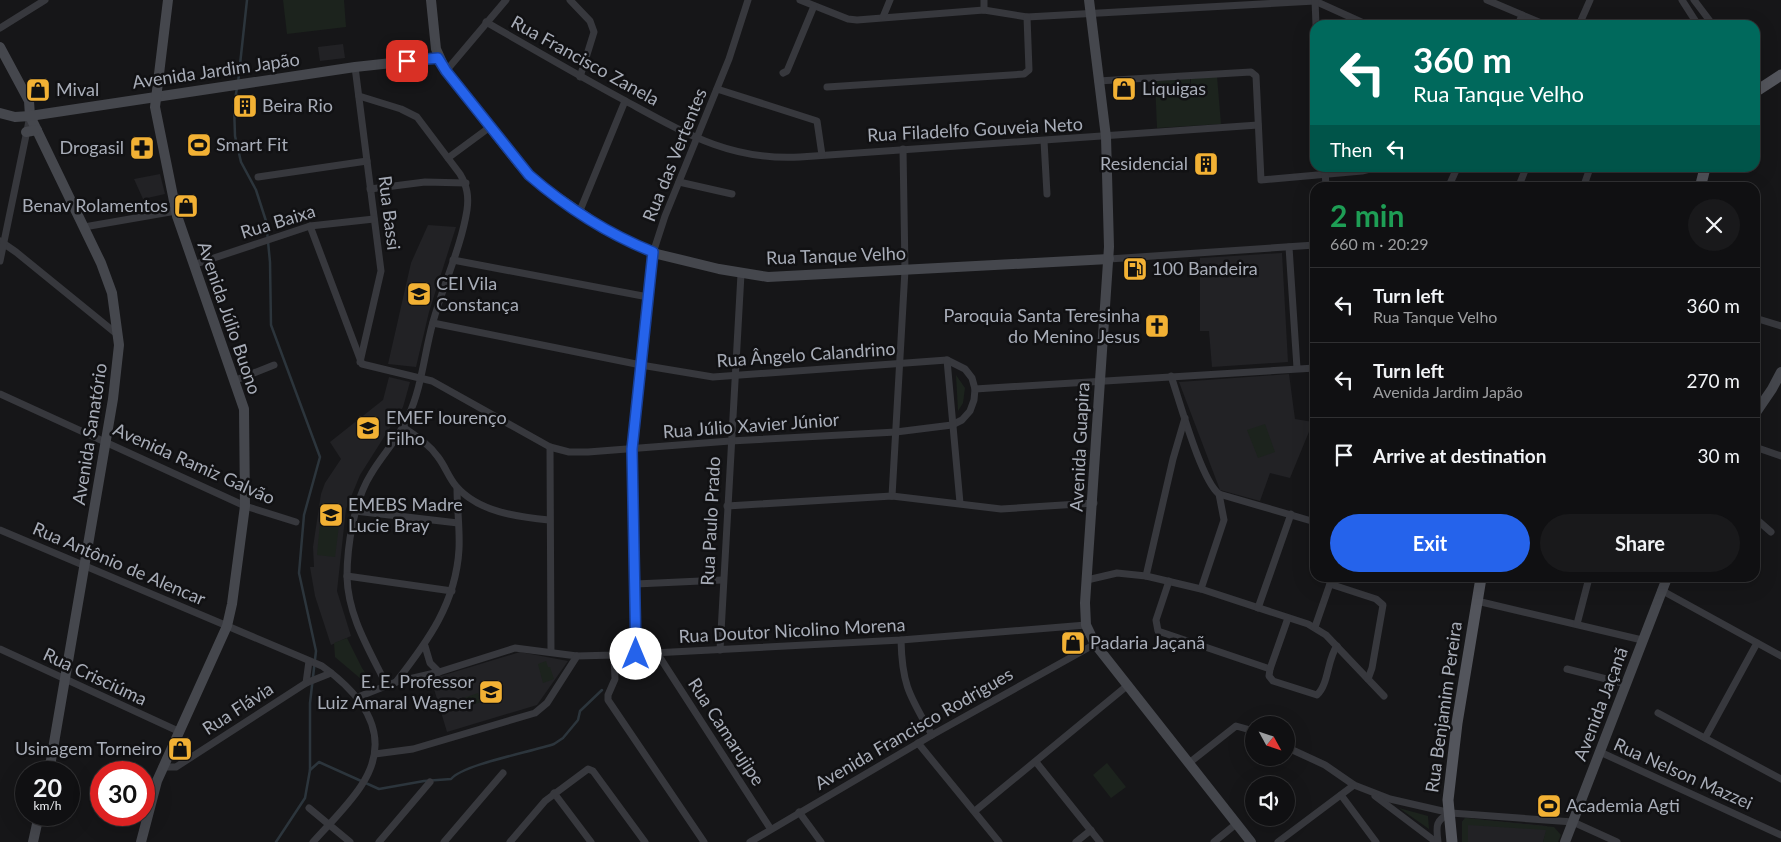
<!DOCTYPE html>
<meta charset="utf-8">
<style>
body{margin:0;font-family:Lato,sans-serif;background:#19191b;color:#f1f3f6;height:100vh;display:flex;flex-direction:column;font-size:19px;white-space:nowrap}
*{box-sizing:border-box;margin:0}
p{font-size:16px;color:#9c9d9f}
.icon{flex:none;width:28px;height:28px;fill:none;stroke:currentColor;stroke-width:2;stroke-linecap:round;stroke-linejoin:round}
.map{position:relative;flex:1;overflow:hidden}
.side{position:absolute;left:1310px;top:182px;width:450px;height:400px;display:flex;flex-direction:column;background:#101012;border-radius:15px;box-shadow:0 5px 20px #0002,0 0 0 1px #303032}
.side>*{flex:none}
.guide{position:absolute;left:1310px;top:20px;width:450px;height:152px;border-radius:15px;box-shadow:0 5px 20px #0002,0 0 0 1px #303032;background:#00695c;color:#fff;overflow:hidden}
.needle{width:32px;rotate:130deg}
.buttons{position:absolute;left:1245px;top:716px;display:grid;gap:10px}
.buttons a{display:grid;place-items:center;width:50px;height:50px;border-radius:50%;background:#101012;box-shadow:0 5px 20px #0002,0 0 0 1px #303032;font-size:25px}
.speed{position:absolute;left:15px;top:761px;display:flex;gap:10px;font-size:25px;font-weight:700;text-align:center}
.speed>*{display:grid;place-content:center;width:65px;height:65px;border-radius:50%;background:#101012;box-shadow:0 5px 20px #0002,0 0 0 1px #303032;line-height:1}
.speed small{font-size:12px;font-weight:400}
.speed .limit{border:8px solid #d22;background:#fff;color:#111}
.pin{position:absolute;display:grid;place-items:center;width:42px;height:42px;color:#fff;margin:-21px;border-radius:10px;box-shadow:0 2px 8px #0006}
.me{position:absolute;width:55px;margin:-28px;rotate:0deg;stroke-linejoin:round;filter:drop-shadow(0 0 4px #0008)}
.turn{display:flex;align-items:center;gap:18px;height:105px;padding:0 20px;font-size:22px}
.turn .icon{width:65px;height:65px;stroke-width:2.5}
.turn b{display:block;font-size:35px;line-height:42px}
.then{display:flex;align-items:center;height:48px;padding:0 20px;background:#0003;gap:10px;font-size:19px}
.round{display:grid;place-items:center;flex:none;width:52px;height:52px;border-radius:26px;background:#19191b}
.headline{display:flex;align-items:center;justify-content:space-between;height:85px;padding:0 20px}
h1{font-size:30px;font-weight:700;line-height:38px;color:#1e9e55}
.cta{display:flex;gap:10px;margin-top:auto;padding:10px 20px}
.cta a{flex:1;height:58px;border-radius:30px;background:#2563eb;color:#fff;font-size:20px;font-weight:700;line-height:58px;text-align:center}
.cta a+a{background:#19191b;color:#f1f3f6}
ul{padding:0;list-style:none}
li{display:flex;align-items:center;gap:15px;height:75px;padding:0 20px;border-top:1px solid #303032}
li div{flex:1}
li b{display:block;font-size:19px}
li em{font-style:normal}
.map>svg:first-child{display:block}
.built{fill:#222225}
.green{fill:#1c231d}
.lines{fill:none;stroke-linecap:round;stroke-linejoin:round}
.stream{stroke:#2c353c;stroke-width:2.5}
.street{stroke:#37383d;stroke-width:7}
.secondary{stroke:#45474d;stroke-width:10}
.primary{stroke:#53555c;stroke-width:11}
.route-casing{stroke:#184099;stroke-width:12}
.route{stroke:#2563eb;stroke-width:9}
.labels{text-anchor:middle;stroke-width:5;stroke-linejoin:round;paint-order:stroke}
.street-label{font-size:18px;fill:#a8adb8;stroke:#111113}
.poi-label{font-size:18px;fill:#a8adb8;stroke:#111113;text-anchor:start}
</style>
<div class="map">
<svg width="1781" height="842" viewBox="0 0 1781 842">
<rect width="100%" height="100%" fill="#161618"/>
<g class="built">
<polygon points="343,44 345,58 320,61 318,47"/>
<polygon points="160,174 165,194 143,199 134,179"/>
<polygon points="428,225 456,227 429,312 416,367 388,364 411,263"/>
<polygon points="1282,253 1288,362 1212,367 1209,331 1200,331 1200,258"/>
<polygon points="1289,374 1295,419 1313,422 1290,478 1270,473 1260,501 1220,490 1179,382"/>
<polygon points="389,377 410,382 403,407 360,475 346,509 337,591 351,636 331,645 315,596 310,567 314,567 313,547 321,494 325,483 341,459 330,442 383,400"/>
<polygon points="520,652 568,661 537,705 447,732 431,679"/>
<polygon points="1465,818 1547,826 1547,830 1543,842 1462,842 1462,822"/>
</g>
<g class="green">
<polygon points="283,0 344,0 346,27 287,34"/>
<polygon points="1217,76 1221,124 1157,128 1155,81 1190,79 1191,99 1191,79"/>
<polygon points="956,375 965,388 963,403 958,411"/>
<polygon points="1265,424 1275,452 1258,458 1247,430"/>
<polygon points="320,523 339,525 335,557 317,555"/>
<polygon points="347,638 362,668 368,677 361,679 335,657 334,643"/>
<polygon points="546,661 548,667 550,667 554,679 543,683 538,664"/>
<polygon points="478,693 481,702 464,708 461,699"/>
<polygon points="1107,763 1126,787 1111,798 1093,775"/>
<polygon points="1399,808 1428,816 1429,829"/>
<polygon points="1465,818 1554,827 1561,835 1558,842 1543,842 1546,830 1468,825 1468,842 1462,842 1462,822"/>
</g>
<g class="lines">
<g class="stream">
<polyline points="238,83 247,0"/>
<polyline points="237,88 234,105 235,136 241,162 256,190 266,221 270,262 271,325 320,457 304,515 299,573 316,651 310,703 310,770 305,798 276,842"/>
<path d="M 310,770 L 319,762 L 379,789 L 424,781 L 451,779 C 464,764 531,752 554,744 L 563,738 L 578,720 L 580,711 L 602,690"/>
</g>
<g class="street">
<polyline points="570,0 590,21 594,32 580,77"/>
<polyline points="800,0 848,19 857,20 984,10 1027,17 1315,1 1368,25"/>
<polyline points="1315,0 1316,25"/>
<polyline points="1487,0 1546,25"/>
<polyline points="1682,0 1698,25"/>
<polyline points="1694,0 1713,25"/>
<polyline points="984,10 984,0"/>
<polyline points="883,17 890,0"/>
<path d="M 486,22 C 531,48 576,74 622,99 C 683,132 729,161 800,157 L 1258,125"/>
<polyline points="1518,25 1522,15"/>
<polyline points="1579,25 1590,0"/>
<polyline points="0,28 45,0"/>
<polyline points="355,67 381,271 360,362"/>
<polyline points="446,71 506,0"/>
<polyline points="783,73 787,71 814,6"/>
<polyline points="1098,81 1251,72 1256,76 1261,180 1362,171 1374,168"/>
<polyline points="827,87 1024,74 1029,70 1027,17"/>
<polyline points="717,89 817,121 822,155"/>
<path d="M 359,96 L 401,109 L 417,117 L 460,174 C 467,186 469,196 467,210 C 461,248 443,285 433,322 C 424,354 422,387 408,417 C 399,438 382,455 371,474 C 354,501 347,546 347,577 C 348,617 370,651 387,686"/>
<polyline points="1044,141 1047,194"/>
<polyline points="448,158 490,127"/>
<polyline points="1325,168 1326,188"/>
<polyline points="258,177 367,161"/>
<polyline points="679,182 732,194"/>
<polyline points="1448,188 1457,168"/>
<polyline points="1518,188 1526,168"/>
<polyline points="1583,188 1590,168"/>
<polyline points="370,189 425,182 466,183"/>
<polyline points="579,213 625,101"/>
<polyline points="310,226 362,364 432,381 550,447 569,452 588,452 730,441 896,432 952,425 962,420 970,411 974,400 975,389 972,378 965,369 947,360 713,377 641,365 433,323"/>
<polyline points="84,227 176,211"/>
<polyline points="0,241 16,252 118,335"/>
<polyline points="1289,247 1297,368"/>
<polyline points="1109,259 1315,245"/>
<polyline points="453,260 648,297"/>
<polyline points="0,261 30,116"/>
<polyline points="193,265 310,226 374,219"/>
<polyline points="1755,318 1781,326"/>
<polyline points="947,360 960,503"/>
<path d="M 1171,376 C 1180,402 1201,480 1219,494 L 1315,522"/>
<polyline points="236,380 274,365"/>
<polyline points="975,389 1315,368"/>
<polyline points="0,394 245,506 296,522"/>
<path d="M 403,427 C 416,436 429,444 438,457 C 445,466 449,478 456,486 C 478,512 518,517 549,520"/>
<polyline points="550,447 551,652"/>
<polyline points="1755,447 1781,456"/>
<polyline points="892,496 905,270 903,149"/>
<polyline points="727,506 892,496 1001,509 1094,503"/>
<polyline points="355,511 458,523"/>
<polyline points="1755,518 1771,532"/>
<path d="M 0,530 L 322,666 C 364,696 394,737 361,786 C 348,806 329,824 313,842"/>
<polyline points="1755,561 1757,563"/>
<polyline points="347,576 452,591"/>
<polyline points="1146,576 1173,459 1185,418"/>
<polyline points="1087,580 1117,573 1146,576 1201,589 1308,624 1326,635 1384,696"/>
<polyline points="1169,581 1156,620 1158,631 1270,669"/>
<polyline points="636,584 722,580"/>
<polyline points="1330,584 1376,599 1383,605 1372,668 1368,679"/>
<polyline points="1201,589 1224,520 1219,494"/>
<polyline points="1661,590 1781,656"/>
<polyline points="1477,601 1642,640"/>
<polyline points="1258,608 1291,514"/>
<path d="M 1288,618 L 1270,669 L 1269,676 L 1273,681 L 1317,695 C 1329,684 1327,659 1337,646"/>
<polyline points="1577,624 1589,578"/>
<polyline points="1315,627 1332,578"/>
<path d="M 901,640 C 902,686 910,696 932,735"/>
<polyline points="425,646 430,663 439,672"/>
<polyline points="0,649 178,731"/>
<polyline points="720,650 741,274"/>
<polyline points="657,653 770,828"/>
<polyline points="636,654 632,449 653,253 665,216 729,59 748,0"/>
<polyline points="614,655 615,679 608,695 608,700 704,842"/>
<polyline points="1567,669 1626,684"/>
<path d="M 396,682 C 428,641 456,603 459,549 C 460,529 457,508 457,488"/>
<polyline points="306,683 309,661"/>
<polyline points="358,697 396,682 439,672 515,648 577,656 614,655 901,640 1086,625"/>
<polyline points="1658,713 1781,779"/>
<polyline points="1705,738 1757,643"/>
<polyline points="918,743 999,842"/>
<polyline points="1286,747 1325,765 1354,785 1390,799 1451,813 1573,822 1617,842"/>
<polyline points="1600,752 1781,835"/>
<polyline points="375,754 413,749 535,713 547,703 577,656"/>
<polyline points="1036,762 1100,842"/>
<polyline points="1189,763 1236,726 1254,731"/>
<polyline points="162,767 176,767 306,683 331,673"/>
<polyline points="554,793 591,842"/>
<polyline points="1341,795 1376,842"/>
<polyline points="1375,796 1436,842"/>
<polyline points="309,808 350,842"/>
<polyline points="975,811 1128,685"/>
<polyline points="799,812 821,842"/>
<polyline points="379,842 430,782"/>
<polyline points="444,842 503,773"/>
<polyline points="510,842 545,801 588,769 593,771 645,842"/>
<polyline points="750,842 932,735 1095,644"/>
<polyline points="1076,842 1091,830"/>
<polyline points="1214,842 1236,824"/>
<polyline points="1278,842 1354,785"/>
<path d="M 1438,842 C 1436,826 1435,820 1451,813"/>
</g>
<g class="secondary">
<polyline points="431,0 436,49 446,71 519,164 544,188 604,229 653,253 719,269 768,277 1109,259"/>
<polyline points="1089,0 1106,137 1109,247 1085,603 1086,625 1095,644 1251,842"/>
<polyline points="0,47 29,101 30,116 101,263 112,293 119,345 113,399 49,772"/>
<polyline points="0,113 15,117 30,116 355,67 438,58"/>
<polyline points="26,132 37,130"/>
<polyline points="1755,414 1772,389 1781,372"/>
<polyline points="33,842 39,815"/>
<polyline points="141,842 157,781 227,626 232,604 245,506 244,409 177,216 155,107 168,0"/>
<polyline points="1565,842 1667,578"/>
</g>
<g class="primary">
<polyline points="1755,92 1781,75"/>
<polyline points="1700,188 1705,168"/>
<polyline points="1452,842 1448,800 1457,723 1481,578"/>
</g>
</g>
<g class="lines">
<defs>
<path id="route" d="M 407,61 L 438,58 L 446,71 L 529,175 C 566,207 608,234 653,252 L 632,449 L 636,654"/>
</defs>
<use href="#route" class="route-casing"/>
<use href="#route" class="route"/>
</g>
<defs>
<symbol id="shop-square" viewBox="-11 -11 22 22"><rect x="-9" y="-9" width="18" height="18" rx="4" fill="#f2b134" stroke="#111113"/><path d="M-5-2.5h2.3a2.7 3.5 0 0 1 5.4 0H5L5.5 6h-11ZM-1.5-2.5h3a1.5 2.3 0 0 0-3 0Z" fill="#111"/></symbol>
<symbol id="building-square" viewBox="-11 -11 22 22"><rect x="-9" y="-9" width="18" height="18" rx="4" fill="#f2b134" stroke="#111113"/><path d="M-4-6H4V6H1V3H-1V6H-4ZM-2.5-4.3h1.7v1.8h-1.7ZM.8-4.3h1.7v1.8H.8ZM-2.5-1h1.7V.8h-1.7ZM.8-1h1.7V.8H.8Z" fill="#111"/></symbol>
<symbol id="stadium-square" viewBox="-11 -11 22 22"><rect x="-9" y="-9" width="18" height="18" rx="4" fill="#f2b134" stroke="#111113"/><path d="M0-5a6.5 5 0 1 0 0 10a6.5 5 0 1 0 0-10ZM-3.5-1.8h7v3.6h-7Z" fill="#111"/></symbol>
<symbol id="pharmacy-square" viewBox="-11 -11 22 22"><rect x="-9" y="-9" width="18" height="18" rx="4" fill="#f2b134" stroke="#111113"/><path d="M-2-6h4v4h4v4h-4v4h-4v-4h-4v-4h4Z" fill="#111"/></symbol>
<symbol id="fuel-square" viewBox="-11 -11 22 22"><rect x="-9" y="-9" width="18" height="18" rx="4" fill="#f2b134" stroke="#111113"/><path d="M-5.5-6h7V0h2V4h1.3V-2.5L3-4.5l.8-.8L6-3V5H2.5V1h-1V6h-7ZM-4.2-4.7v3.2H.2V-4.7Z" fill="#111"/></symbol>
<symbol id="school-square" viewBox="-11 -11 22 22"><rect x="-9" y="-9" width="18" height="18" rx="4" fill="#f2b134" stroke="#111113"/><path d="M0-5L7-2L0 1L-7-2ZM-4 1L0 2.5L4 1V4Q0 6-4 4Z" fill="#111"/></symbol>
<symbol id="church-square" viewBox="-11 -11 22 22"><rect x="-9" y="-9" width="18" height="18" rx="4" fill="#f2b134" stroke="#111113"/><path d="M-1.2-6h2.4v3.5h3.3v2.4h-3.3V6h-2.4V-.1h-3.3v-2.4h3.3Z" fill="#111"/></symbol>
</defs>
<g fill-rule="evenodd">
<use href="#shop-square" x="1110" y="75" width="28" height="28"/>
<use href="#shop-square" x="24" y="76" width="28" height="28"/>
<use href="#building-square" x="231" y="92" width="28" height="28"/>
<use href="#stadium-square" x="185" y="131" width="28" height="28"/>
<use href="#pharmacy-square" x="128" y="134" width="28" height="28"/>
<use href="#building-square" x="1192" y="150" width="28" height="28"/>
<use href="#shop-square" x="172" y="192" width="28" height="28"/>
<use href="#fuel-square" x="1121" y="255" width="28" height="28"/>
<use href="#school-square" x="405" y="280" width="28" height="28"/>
<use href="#church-square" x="1143" y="312" width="28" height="28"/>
<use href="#school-square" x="354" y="414" width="28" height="28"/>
<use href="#school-square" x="317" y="501" width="28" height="28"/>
<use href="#shop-square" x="1059" y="629" width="28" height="28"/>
<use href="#school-square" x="477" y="678" width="28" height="28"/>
<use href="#shop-square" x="166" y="735" width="28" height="28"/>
<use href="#stadium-square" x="1535" y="792" width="28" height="28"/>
</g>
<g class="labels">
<g class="street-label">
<text transform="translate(585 61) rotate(29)" y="6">Rua Francisco Zanela</text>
<text transform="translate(216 71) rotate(-8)" y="6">Avenida Jardim Japão</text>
<text transform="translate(975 130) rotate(-3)" y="6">Rua Filadelfo Gouveia Neto</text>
<text transform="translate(675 155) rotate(-68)" y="6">Rua das Vertentes</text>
<text transform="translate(389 213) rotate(83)" y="6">Rua Bassi</text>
<text transform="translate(278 222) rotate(-17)" y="6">Rua Baixa</text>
<text transform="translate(836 256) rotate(-2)" y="6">Rua Tanque Velho</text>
<text transform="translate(229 318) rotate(71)" y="6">Avenida Júlio Buono</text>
<text transform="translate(806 355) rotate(-4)" y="6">Rua Ângelo Calandrino</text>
<text transform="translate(751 426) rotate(-4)" y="6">Rua Júlio Xavier Júnior</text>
<text transform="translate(90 434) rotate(-81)" y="6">Avenida Sanatório</text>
<text transform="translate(1080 447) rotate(-87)" y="6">Avenida Guapira</text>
<text transform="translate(194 464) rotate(24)" y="6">Avenida Ramiz Galvão</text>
<text transform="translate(711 521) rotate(-87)" y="6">Rua Paulo Prado</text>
<text transform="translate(119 564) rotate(23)" y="6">Rua Antônio de Alencar</text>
<text transform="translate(792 631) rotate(-3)" y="6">Rua Doutor Nicolino Morena</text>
<text transform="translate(95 677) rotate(25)" y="6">Rua Crisciúma</text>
<text transform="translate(1601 704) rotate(-69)" y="6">Avenida Jaçanã</text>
<text transform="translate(1444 707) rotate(-82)" y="6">Rua Benjamim Pereira</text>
<text transform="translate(238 709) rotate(-33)" y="6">Rua Flávia</text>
<text transform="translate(914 729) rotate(-30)" y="6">Avenida Francisco Rodrigues</text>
<text transform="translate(726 732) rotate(57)" y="6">Rua Camarujipe</text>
<text transform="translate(1683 774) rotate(24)" y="6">Rua Nelson Mazzei</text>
</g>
<g class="poi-label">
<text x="1142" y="95">Liquigas</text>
<text x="56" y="96">Mival</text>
<text x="262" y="112">Beira Rio</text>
<text x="216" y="151">Smart Fit</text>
<text x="124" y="154" text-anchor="end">Drogasil</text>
<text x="1188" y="170" text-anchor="end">Residencial</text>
<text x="168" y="212" text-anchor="end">Benav Rolamentos</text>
<text x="1152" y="275">100 Bandeira</text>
<text x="436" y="290">CEI Vila<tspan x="436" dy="21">Constança</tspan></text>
<text x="1140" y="322" text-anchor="end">Paroquia Santa Teresinha<tspan x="1140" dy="21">do Menino Jesus</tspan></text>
<text x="386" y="424">EMEF lourenço<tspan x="386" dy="21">Filho</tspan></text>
<text x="348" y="511">EMEBS Madre<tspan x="348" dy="21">Lucie Bray</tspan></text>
<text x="1090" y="649">Padaria Jaçanã</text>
<text x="474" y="688" text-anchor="end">E. E. Professor<tspan x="474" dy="21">Luiz Amaral Wagner</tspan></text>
<text x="162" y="755" text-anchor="end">Usinagem Torneiro</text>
<text x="1566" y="812">Academia Agti</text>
</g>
</g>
</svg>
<div class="buttons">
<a><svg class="needle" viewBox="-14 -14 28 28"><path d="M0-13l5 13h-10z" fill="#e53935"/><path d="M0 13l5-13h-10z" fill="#9c9d9f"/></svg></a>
<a><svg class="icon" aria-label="sound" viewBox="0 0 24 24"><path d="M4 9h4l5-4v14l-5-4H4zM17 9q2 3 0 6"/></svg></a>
</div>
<div class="speed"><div>20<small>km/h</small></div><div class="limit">30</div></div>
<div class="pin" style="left:407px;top:61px;background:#d93025"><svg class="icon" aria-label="arrive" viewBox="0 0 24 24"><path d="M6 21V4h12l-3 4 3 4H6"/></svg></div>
<svg class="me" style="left:636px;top:654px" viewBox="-20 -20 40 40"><circle r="19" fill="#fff"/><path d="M0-13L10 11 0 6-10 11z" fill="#2563eb"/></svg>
<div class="guide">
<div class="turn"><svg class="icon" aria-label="left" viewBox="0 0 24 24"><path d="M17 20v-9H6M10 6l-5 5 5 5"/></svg><div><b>360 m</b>Rua Tanque Velho</div></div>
<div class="then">Then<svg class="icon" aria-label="left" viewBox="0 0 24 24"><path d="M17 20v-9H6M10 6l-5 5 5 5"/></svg></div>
</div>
<section class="side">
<div class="headline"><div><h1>2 min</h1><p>660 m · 20:29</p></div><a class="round"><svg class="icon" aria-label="close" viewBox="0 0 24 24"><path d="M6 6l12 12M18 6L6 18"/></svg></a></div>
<ul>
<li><svg class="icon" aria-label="left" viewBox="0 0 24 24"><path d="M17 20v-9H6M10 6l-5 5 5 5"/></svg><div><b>Turn left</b><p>Rua Tanque Velho</p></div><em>360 m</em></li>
<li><svg class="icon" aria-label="left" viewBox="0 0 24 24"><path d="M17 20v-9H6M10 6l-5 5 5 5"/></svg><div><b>Turn left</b><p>Avenida Jardim Japão</p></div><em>270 m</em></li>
<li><svg class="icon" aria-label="arrive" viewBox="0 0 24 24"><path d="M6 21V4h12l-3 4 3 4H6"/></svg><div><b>Arrive at destination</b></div><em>30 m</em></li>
</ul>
<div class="cta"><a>Exit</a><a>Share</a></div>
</section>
</div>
